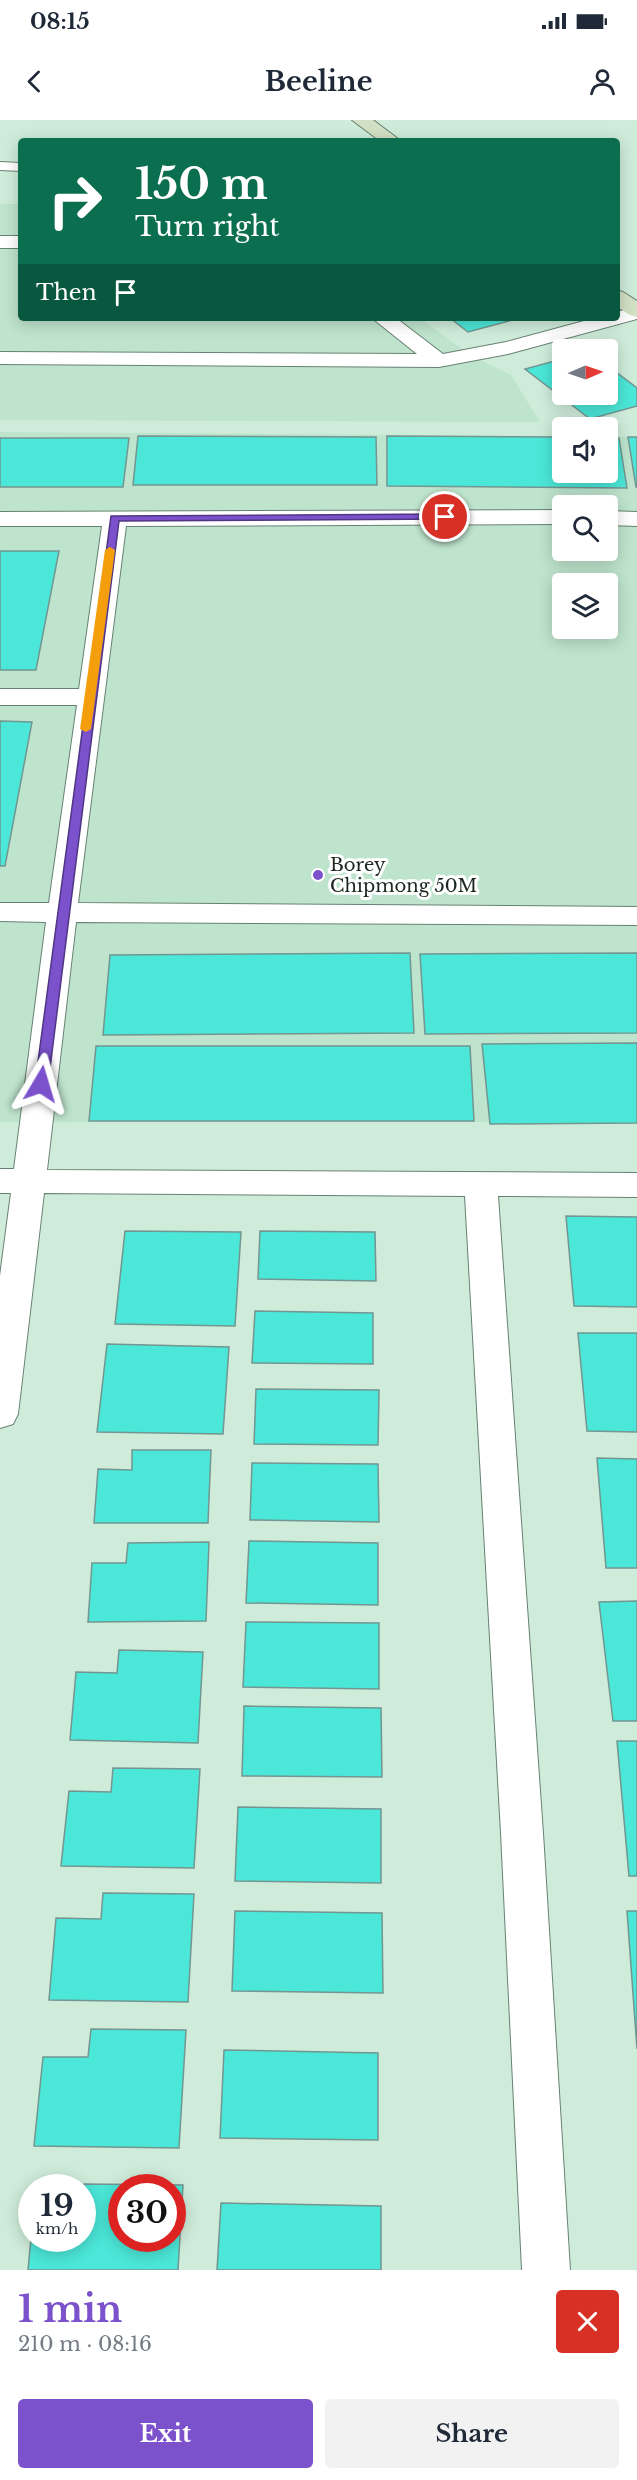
<!DOCTYPE html>
<meta charset="utf-8">
<style>
body{margin:0;font-family:"Libre Baskerville",serif;background:#f2f2f3;color:#1f2937;height:100vh;display:flex;flex-direction:column;font-size:22px;white-space:nowrap}
*{box-sizing:border-box;margin:0}
p{font-size:20px;color:#747a83}
.icon{flex:none;width:33px;height:33px;fill:none;stroke:currentColor;stroke-width:2;stroke-linecap:round;stroke-linejoin:round}
.map{position:relative;height:2150px;overflow:hidden}
.side{display:flex;flex-direction:column;background:#fff;flex:1}
.side>*{flex:none}
.hud{position:absolute;left:18px;top:18px;width:602px;height:183px;border-radius:6px;box-shadow:0 3px 15px #0003;background:#0b6e4f;color:#fff;overflow:hidden}
.needle{width:39px;rotate:88deg}
.controls{position:absolute;left:552px;top:219px;display:grid;gap:12px}
.controls a{display:grid;place-items:center;width:66px;height:66px;border-radius:6px;background:#fff;box-shadow:0 3px 15px #0003;font-size:30px}
.speed{position:absolute;left:18px;top:2054px;display:flex;gap:12px;font-size:30px;font-weight:700;text-align:center}
.speed>*{display:grid;place-content:center;width:78px;height:78px;border-radius:50%;background:#fff;box-shadow:0 3px 15px #0003;line-height:1}
.speed small{font-size:15px;font-weight:400}
.speed .limit{border:9px solid #d22;background:#fff;color:#111}
.pin{position:absolute;display:grid;place-items:center;width:51px;height:51px;color:#fff;margin:-26px;border:3px solid #fff;border-radius:50%;box-shadow:0 2px 6px #0007}
.me{position:absolute;width:66px;margin:-33px;rotate:7deg;stroke-linejoin:round;filter:drop-shadow(0 0 4px #0008)}
.turn{display:flex;align-items:center;gap:21px;height:126px;padding:0 18px;font-size:27px}
.turn .icon{width:78px;height:78px;stroke-width:2.5}
.turn b{display:block;font-size:42px;line-height:51px}
.then{display:flex;align-items:center;height:57px;padding:0 18px;background:#0003;gap:12px;font-size:22px}
.round{display:grid;place-items:center;flex:none;width:63px;height:63px;border-radius:6px;background:#f2f2f3}
.overview{display:flex;align-items:center;justify-content:space-between;height:102px;padding:0 18px}
h1{font-size:36px;font-weight:800;line-height:45px;color:#7b52cb}
.action{display:flex;gap:12px;margin-top:auto;padding:12px 18px}
.action a{flex:1;height:69px;border-radius:6px;background:#7b52cb;color:#fff;font-size:24px;font-weight:800;line-height:69px;text-align:center}
.action a+a{background:#f2f2f3;color:#1f2937}
.status{display:flex;justify-content:space-between;align-items:center;height:42px;padding:0 30px;background:#fff;direction:ltr}
.status svg{height:16px;fill:currentColor}
header{display:flex;justify-content:space-between;align-items:center;height:78px;padding:0 18px;background:#fff;font-size:27px;font-weight:800}
.map>svg:first-child{display:block}
.built{fill:#bee4cd;fill-rule:evenodd}
.building{fill:#4be7d8;stroke:#729691;stroke-width:1.5;fill-rule:evenodd}
.lines{fill:none;stroke-linecap:round;stroke-linejoin:round}
.service-casing{stroke:#678272;stroke-width:2}
.minor-casing{stroke:#678272;stroke-width:2}
.secondary-casing{stroke:#678272;stroke-width:2}
.service{fill:#fff;fill-rule:evenodd}
.minor{fill:#fff;fill-rule:evenodd}
.secondary{fill:#d2e0c3;fill-rule:evenodd}
.route{fill:#7b52cb;stroke:#503584;stroke-width:1.5}
.slow{fill:#f59e0b}
.poi-dot{fill:#7b52cb;stroke:#fff;stroke-width:2}
.labels{text-anchor:middle;stroke-width:6;stroke-linejoin:round;paint-order:stroke}
.poi-label{font-size:18px;fill:#1c2721;stroke:#fff;text-anchor:start}
</style>
<div class="status"><b>08:15</b><svg viewBox="0 0 49 12"><path d="M0 12V9h3v3zM5 12V6h3v6zM10 12V3h3v9zM15 12V0h3v12zM26 1h20v11H26zM47 4h2v5h-2z"/></svg></div>
<header><svg class="icon" aria-label="back" viewBox="0 0 24 24"><path d="M15 5l-7 7 7 7"/></svg>Beeline<svg class="icon" aria-label="person" viewBox="0 0 24 24"><circle cx="12" cy="8" r="4"/><path d="M4 21q1-7 8-7t8 7"/></svg></header>
<div class="map">
<svg width="637" height="2150" viewBox="0 0 637 2150">
<rect width="100%" height="100%" fill="#cfecda"/>
<g class="built">
<polygon points="0,84 21,84 21,198 420,198 470,235 511,255 540,302 0,300"/>
<path d="M 0,312 L 562,316 L 562,352 L 608,352 L 608,317 L 637,317 L 637,1002 L 0,1002 ZM 562,386 L 608,386 L 608,430 L 562,430 ZM 562,464 L 608,464 L 608,508 L 562,508 Z"/>
</g>
<g class="building">
<polygon points="450,198 520,198 468,212"/>
<polygon points="562,239 562,274 608,274 608,246 637,268 637,286 590,299 525,249"/>
<polygon points="138,316 376,317 377,365 133,365"/>
<polygon points="387,316 562,317 562,352 608,352 608,318 619,318 627,368 387,366"/>
<polygon points="628,317 637,317 637,367 636,367"/>
<polygon points="0,318 129,318 123,367 0,367"/>
<polygon points="0,431 59,431 36,550 0,550"/>
<polygon points="0,601 32,602 5,746 0,746"/>
<polygon points="410,833 414,913 103,915 110,835"/>
<polygon points="637,833 637,913 425,914 420,834"/>
<polygon points="637,923 637,1003 490,1004 482,924"/>
<polygon points="96,926 470,926 474,1001 89,1001"/>
<polygon points="566,1096 637,1097 637,1187 574,1186"/>
<polygon points="125,1111 241,1112 235,1206 115,1204"/>
<polygon points="260,1111 375,1112 376,1161 258,1159"/>
<polygon points="255,1191 373,1193 373,1244 252,1243"/>
<polygon points="578,1213 637,1213 637,1312 587,1311"/>
<polygon points="107,1224 229,1227 223,1314 97,1312"/>
<polygon points="256,1269 379,1270 378,1325 254,1324"/>
<polygon points="132,1330 211,1330 208,1403 94,1403 98,1349 132,1350"/>
<polygon points="597,1338 637,1339 637,1448 606,1448"/>
<polygon points="252,1343 378,1344 379,1402 250,1400"/>
<polygon points="249,1421 378,1423 378,1485 246,1483"/>
<polygon points="209,1422 206,1501 88,1502 92,1443 126,1443 128,1423"/>
<polygon points="637,1481 637,1601 613,1601 599,1482"/>
<polygon points="246,1502 379,1503 379,1569 243,1567"/>
<polygon points="119,1530 203,1532 198,1623 70,1620 76,1552 117,1553"/>
<polygon points="244,1586 381,1588 382,1657 242,1656"/>
<polygon points="617,1621 637,1621 637,1756 629,1756"/>
<polygon points="113,1648 200,1649 194,1748 61,1746 69,1671 111,1672"/>
<polygon points="238,1687 381,1689 381,1763 235,1761"/>
<polygon points="103,1773 194,1774 188,1882 49,1880 56,1798 101,1799"/>
<polygon points="235,1791 382,1793 383,1873 232,1871"/>
<polygon points="627,1791 637,1791 637,1929"/>
<polygon points="91,1909 186,1910 179,2028 34,2026 43,1937 88,1937"/>
<polygon points="224,1930 378,1933 378,2020 220,2018"/>
<path d="M 84,2064 L 183,2065 L 178,2150 L 28,2150 L 32,2107 L 32,2118 L 82,2118 ZM 122,2067 L 172,2067 L 172,2118 L 122,2118 Z"/>
<polygon points="221,2083 381,2086 381,2150 217,2150"/>
</g>
<g class="lines">
<defs>
<polygon id="service" points="0,42 21,43 21,51 0,50"/>
<g id="minor">
<rect x="0" y="116" width="21" height="12"/>
<polygon points="637,187 637,199 508,234 439,247 0,244 0,232 417,234 372,198 396,198 443,234 506,222 595,198 616,198 616,192"/>
<polygon points="562,390 562,404 126,406 78,783 637,787 637,805 76,802 47,1050 637,1053 637,1077 498,1076 543,1713 570,2150 522,2150 501,1713 465,1076 44,1073 18,1294 13,1304 0,1308 0,1156 11,1073 0,1073 0,1049 14,1049 46,802 0,801 0,783 49,783 77,585 0,585 0,569 79,569 102,406 0,406 0,392"/>
<polygon points="608,391 637,392 637,406 608,405"/>
</g>
<g id="secondary">
<polygon points="352,0 373,0 401,21 380,21"/>
<polygon points="616,170 623,172 637,181 637,197 630,195 616,186"/>
</g>
</defs>
<use href="#service" class="service-casing"/>
<use href="#minor" class="minor-casing"/>
<use href="#secondary" class="secondary-casing"/>
<use href="#service" class="service"/>
<use href="#minor" class="minor"/>
<use href="#secondary" class="secondary"/>
</g>
<polygon class="route" points="445,394 450,397 448,399 119,401 48,964 46,968 36,968 35,964 111,396"/>
<polygon class="slow" points="110,427 115,430 91,609 86,612 80,609 105,430"/>
<circle class="poi-dot" cx="318" cy="755" r="6"/>
<g class="labels">
<g class="poi-label">
<text x="330" y="751">Borey<tspan x="330" dy="21">Chipmong 50M</tspan></text>
</g>
</g>
</svg>
<div class="controls">
<a><svg class="needle" viewBox="-14 -14 28 28"><path d="M0-13l5 13h-10z" fill="#e53935"/><path d="M0 13l5-13h-10z" fill="#747a83"/></svg></a>
<a><svg class="icon" aria-label="sound" viewBox="0 0 24 24"><path d="M4 9h4l5-4v14l-5-4H4zM17 9q2 3 0 6"/></svg></a>
<a><svg class="icon" aria-label="search" viewBox="0 0 24 24"><circle cx="10" cy="10" r="6"/><path d="M15 15l6 6"/></svg></a>
<a><svg class="icon" aria-label="layers" viewBox="0 0 24 24"><path d="M12 4l9 5-9 5-9-5zM3 14l9 5 9-5"/></svg></a>
</div>
<div class="speed"><div>19<small>km/h</small></div><div class="limit">30</div></div>
<div class="pin" style="left:445px;top:397px;background:#d93025"><svg class="icon" aria-label="arrive" viewBox="0 0 24 24"><path d="M6 21V4h12l-3 4 3 4H6"/></svg></div>
<svg class="me" style="left:41px;top:964px" viewBox="-20 -20 40 40"><path d="M0-17L14 15 0 8-14 15z" fill="#7b52cb" stroke="#fff" stroke-width="4"/></svg>
<div class="hud">
<div class="turn"><svg class="icon" aria-label="right" viewBox="0 0 24 24"><path d="M7 20v-9h11M14 6l5 5-5 5"/></svg><div><b>150 m</b>Turn right</div></div>
<div class="then">Then<svg class="icon" aria-label="arrive" viewBox="0 0 24 24"><path d="M6 21V4h12l-3 4 3 4H6"/></svg></div>
</div>
</div>
<section class="side">
<div class="overview"><div><h1>1 min</h1><p>210 m · 08:16</p></div><a class="round" style="background:#d93025;color:#fff"><svg class="icon" aria-label="close" viewBox="0 0 24 24"><path d="M6 6l12 12M18 6L6 18"/></svg></a></div>
<div class="action"><a>Exit</a><a>Share</a></div>
</section>
